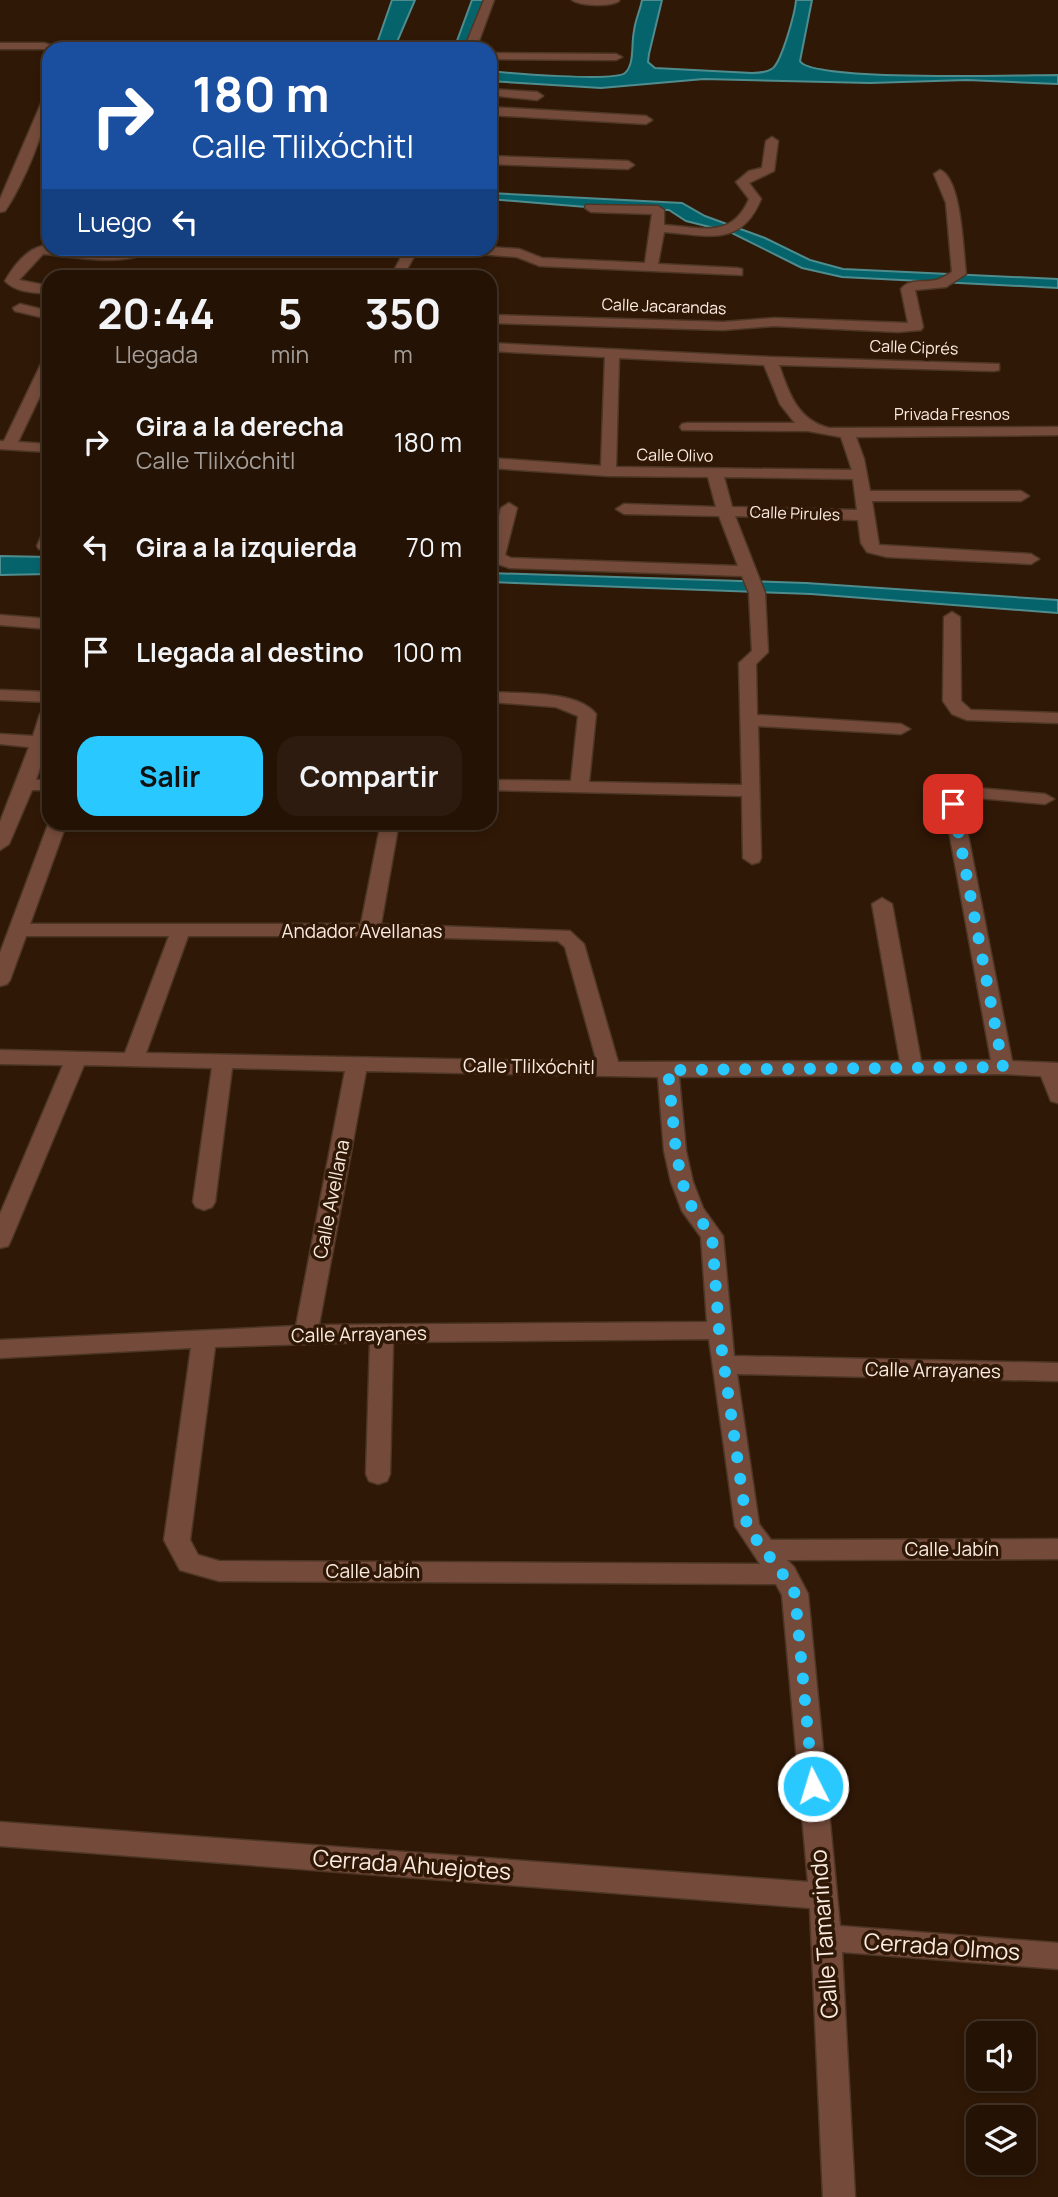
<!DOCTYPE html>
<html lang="es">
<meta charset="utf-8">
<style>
body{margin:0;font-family:Manrope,sans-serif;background:#2c1b0e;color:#f1f3f6;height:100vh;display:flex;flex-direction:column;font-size:26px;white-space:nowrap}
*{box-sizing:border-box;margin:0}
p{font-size:23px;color:#a39e9a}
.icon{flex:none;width:38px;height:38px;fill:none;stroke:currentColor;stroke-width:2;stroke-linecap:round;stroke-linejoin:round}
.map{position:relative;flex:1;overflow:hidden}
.side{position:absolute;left:42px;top:270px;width:455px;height:560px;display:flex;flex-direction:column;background:#241204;border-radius:21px;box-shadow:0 4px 10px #0003,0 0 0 2px #413226}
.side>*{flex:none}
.banner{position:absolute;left:42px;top:42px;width:455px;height:214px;border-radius:21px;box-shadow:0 4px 10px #0003,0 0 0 2px #413226;background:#1a4fa0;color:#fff;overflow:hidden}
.controls{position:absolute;left:966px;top:2021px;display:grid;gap:14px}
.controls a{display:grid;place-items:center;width:70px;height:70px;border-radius:14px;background:#241204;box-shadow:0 4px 10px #0003,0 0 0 2px #413226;font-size:35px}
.pin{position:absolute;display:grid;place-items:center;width:60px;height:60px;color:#fff;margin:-30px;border-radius:14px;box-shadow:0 4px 10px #0006}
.me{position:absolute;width:77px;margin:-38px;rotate:355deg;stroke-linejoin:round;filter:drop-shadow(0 0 5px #0008)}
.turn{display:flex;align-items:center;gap:24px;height:147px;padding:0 35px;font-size:32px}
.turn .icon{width:91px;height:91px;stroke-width:2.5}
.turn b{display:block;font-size:49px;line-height:60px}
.then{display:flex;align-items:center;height:66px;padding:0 35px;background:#0003;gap:14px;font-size:26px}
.eta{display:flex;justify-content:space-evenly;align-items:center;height:119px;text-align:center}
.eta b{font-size:42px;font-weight:700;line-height:49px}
.cta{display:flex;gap:14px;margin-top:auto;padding:14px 35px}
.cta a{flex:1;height:80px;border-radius:21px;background:#29c8ff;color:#111;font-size:28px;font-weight:700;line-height:80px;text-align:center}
.cta a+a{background:#2c1b0e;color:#f1f3f6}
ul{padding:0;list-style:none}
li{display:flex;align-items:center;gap:21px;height:105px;padding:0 35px}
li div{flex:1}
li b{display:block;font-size:26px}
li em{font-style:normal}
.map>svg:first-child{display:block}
.water{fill:#05646b;stroke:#4f8c8e;stroke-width:2}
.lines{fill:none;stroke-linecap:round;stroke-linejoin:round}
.minor-casing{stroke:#4d3625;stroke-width:3}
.minor{fill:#744b3b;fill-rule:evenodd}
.route{stroke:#29c8ff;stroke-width:12;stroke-dasharray:0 21.6}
.labels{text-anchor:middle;stroke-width:7;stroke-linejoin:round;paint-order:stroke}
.far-street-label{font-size:16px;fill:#fcebe0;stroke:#301806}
.street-label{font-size:19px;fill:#fcebe0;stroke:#301806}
.near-street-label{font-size:23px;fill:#fcebe0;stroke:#301806}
</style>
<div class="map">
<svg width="1058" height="2197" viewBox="0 0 1058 2197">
<rect width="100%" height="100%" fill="#301806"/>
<g class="water">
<polygon points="392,0 415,0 394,49 375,49"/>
<polygon points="472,0 494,0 475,49 454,49"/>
<path d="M 642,0 L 662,0 L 649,54 L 648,62 L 655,68 L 752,73 C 759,73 768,72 773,68 C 782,60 795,13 796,0 L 812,0 L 800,61 C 811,82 1023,75 1058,75 L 1058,84 L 967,80 L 870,83 L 704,79 L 601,88 L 490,81 L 490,71 C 509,73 614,82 625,73 C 635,64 631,43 634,31 C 635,20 640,11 642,0 Z"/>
<polygon points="490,193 682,203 705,216 765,238 810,260 843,269 1058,279 1058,288 842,277 802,268 730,232 686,221 669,210 598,208 490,199"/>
<polygon points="0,556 49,557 49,574 0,575"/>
<polygon points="490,573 806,583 1058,600 1058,613 811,594 490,582"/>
</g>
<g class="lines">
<defs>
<g id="minor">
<polygon points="484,0 494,0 476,49 464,49"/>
<path d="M 572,0 L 619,0 L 619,1 C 610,7 581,6 572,0 Z"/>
<polygon points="0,43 44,43 65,49 0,49"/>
<polygon points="490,53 616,54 622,57 616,60 490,59"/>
<polygon points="490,89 537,92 543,96 537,100 490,95"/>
<path d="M 49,95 C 49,125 22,186 5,211 L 0,212 L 0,199 L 43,99 Z"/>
<polygon points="490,107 646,116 652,120 646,124 490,115"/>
<path d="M 772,137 L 778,141 L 774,171 L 749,183 L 761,199 C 741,248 707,235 664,232 L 658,264 L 737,268 L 742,269 L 742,275 L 540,266 L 517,257 L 453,252 L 447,248 L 490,247 L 519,249 L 542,258 L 645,263 L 652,214 L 591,212 L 585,208 L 586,205 L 658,206 L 664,210 L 664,225 C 701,227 731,240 749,199 L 736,182 L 749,171 L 762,168 L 766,141 Z"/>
<polygon points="490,156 628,161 634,165 628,169 490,164"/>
<path d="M 940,170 C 962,179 963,252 966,274 L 946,287 L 915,290 L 923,327 L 921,330 L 898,332 L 774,326 L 723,330 L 490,323 L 490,315 L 723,322 L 774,318 L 908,323 L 901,289 C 910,278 923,283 936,280 C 941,279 947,275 952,272 L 946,203 L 934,174 Z"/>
<path d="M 42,246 L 125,252 L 152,248 C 132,269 72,256 43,254 L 19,280 L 49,286 L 49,294 C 33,292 17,293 5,281 C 13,267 26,250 42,246 Z"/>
<polygon points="406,248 419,248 403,276 391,276"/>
<polygon points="20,304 49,311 49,319 15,311 13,308"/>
<path d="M 490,343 L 770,357 L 999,364 L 999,370 L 994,371 L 779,365 C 789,393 797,420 829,428 L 1058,427 L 1058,435 L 856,437 L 864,459 L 870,491 L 1021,491 L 1029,496 L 1021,501 L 872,501 L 879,545 L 1031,554 L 1039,559 L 1031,564 L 887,557 L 867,552 L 861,543 L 858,520 L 735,516 L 765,593 L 768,652 L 756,664 L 757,715 L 901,724 L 910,729 L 901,734 L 758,726 L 761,858 L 759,862 L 752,864 L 743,858 L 742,796 L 490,790 L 490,780 L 571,781 L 578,716 L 556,707 L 490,702 L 490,692 C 519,694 577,690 596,714 L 589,782 L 742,785 L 739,663 L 752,651 L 749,593 L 742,576 L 510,568 L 494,563 L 490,551 L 501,508 L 509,503 L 517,508 L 505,555 L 511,558 L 738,566 L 719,516 L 624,514 L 616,509 L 624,504 L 716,507 L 708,477 L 608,476 L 490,468 L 490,458 L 601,466 L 605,357 L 490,351 ZM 619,358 L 764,365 L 780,404 L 795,423 L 687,423 L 682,424 L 680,427 L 682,430 L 808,431 L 841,437 L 852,470 L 616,467 ZM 724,477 L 853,479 L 857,510 L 732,507 Z"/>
<polygon points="49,358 49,377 18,442 49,444 49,452 0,449 0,441 4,441 42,362"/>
<polygon points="49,531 49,550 39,549 37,546 43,533"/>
<polygon points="952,612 960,617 961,701 971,710 1058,713 1058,723 967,720 952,714 943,701 944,617"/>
<polygon points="0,615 49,619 49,629 0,625"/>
<polygon points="0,690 49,692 49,702 0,700"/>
<polygon points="49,709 49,740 36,780 49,780 49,790 32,790 9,844 0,850 0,822 29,747 0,744 0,734 33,736 40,714"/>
<path d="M 977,788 L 1045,794 L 1054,799 L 1045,804 L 977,798 L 964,800 L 962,804 L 1012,1061 L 1058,1063 L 1058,1103 L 1051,1101 L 1041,1076 L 1003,1074 L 679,1077 L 686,1151 L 693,1182 L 703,1208 L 723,1236 L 734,1356 L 1058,1363 L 1058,1381 L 737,1374 L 759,1524 L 771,1540 L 1058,1539 L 1058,1559 L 787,1560 L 794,1567 L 808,1594 L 840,1926 L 1058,1943 L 1058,1969 L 842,1952 L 855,2197 L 823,2197 L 810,1908 L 0,1846 L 0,1822 L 808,1882 L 782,1595 L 776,1584 L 219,1581 L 180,1570 L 164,1540 L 191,1348 L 0,1358 L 0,1340 L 296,1326 L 345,1071 L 232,1068 L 215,1202 L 212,1207 L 204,1210 L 196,1207 L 193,1202 L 212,1068 L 84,1065 L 11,1240 L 8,1246 L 0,1248 L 0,1214 L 63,1065 L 0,1064 L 0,1050 L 125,1053 L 169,936 L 26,936 L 10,980 L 7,984 L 0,986 L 0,953 L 49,822 L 67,822 L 30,924 L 361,924 L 381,822 L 399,822 L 381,924 L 570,931 L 584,944 L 618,1062 L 900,1061 L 872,904 L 882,898 L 892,904 L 921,1061 L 991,1060 L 944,804 L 951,792 ZM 188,936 L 370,936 L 558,941 L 565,947 L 597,1062 L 146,1053 ZM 366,1071 L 658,1077 L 664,1151 L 671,1182 L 682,1211 L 701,1237 L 707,1322 L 319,1325 ZM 709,1339 L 735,1526 L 760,1564 L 219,1561 L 198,1555 L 190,1540 L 215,1347 L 370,1342 L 366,1474 L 369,1481 L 378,1484 L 387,1481 L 390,1474 L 393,1342 Z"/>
</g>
</defs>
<use href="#minor" class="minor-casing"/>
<use href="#minor" class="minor"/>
</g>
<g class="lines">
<path class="route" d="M 813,1786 L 795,1594 C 782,1569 762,1550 747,1526 L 719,1330 L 712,1236 L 693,1210 L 682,1182 L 676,1151 L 668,1070 L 1003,1067 L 953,804"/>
</g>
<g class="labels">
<g class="far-street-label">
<text transform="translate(664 306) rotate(2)" y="6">Calle Jacarandas</text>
<text transform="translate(914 347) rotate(2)" y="6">Calle Ciprés</text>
<text x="952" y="420">Privada Fresnos</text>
<text transform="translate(675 455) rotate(1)" y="6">Calle Olivo</text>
<text transform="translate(795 513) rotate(2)" y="6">Calle Pirules</text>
</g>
<g class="street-label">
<text x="362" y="938">Andador Avellanas</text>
<text transform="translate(529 1066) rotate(1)" y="7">Calle Tlilxóchitl</text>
<text transform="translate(331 1199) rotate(-79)" y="7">Calle Avellana</text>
<text transform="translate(359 1334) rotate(-1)" y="7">Calle Arrayanes</text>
<text transform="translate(933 1370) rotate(1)" y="7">Calle Arrayanes</text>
<text x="952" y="1556">Calle Jabín</text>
<text x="373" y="1578">Calle Jabín</text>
</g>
<g class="near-street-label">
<text transform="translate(412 1865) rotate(4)" y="8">Cerrada Ahuejotes</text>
<text transform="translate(824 1934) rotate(-94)" y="8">Calle Tamarindo</text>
<text transform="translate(942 1947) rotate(4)" y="8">Cerrada Olmos</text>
</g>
</g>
</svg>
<div class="controls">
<a><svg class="icon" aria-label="sound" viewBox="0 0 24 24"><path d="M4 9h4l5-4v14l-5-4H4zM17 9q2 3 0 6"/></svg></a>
<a><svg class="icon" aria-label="layers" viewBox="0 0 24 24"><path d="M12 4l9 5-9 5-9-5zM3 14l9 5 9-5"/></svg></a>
</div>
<div class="pin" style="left:953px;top:804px;background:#d93025"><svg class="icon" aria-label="arrive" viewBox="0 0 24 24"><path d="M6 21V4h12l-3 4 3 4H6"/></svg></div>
<svg class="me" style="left:813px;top:1786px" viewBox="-20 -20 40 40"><circle r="17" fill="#29c8ff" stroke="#fff" stroke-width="3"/><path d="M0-11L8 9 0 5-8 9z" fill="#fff"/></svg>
<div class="banner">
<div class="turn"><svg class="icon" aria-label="right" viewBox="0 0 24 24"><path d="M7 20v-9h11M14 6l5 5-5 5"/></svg><div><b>180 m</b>Calle Tlilxóchitl</div></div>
<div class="then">Luego<svg class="icon" aria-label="left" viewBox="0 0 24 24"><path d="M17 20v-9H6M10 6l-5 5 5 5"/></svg></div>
</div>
<section class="side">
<div class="eta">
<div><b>20:44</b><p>Llegada</p></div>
<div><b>5</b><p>min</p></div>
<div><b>350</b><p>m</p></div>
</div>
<ul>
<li><svg class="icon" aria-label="right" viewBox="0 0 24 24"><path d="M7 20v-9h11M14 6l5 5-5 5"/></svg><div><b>Gira a la derecha</b><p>Calle Tlilxóchitl</p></div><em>180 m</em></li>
<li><svg class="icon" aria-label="left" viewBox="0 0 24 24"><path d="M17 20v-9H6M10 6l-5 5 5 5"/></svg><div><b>Gira a la izquierda</b></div><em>70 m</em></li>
<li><svg class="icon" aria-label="arrive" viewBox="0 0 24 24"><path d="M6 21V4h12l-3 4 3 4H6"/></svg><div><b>Llegada al destino</b></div><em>100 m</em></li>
</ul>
<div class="cta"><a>Salir</a><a>Compartir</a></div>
</section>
</div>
